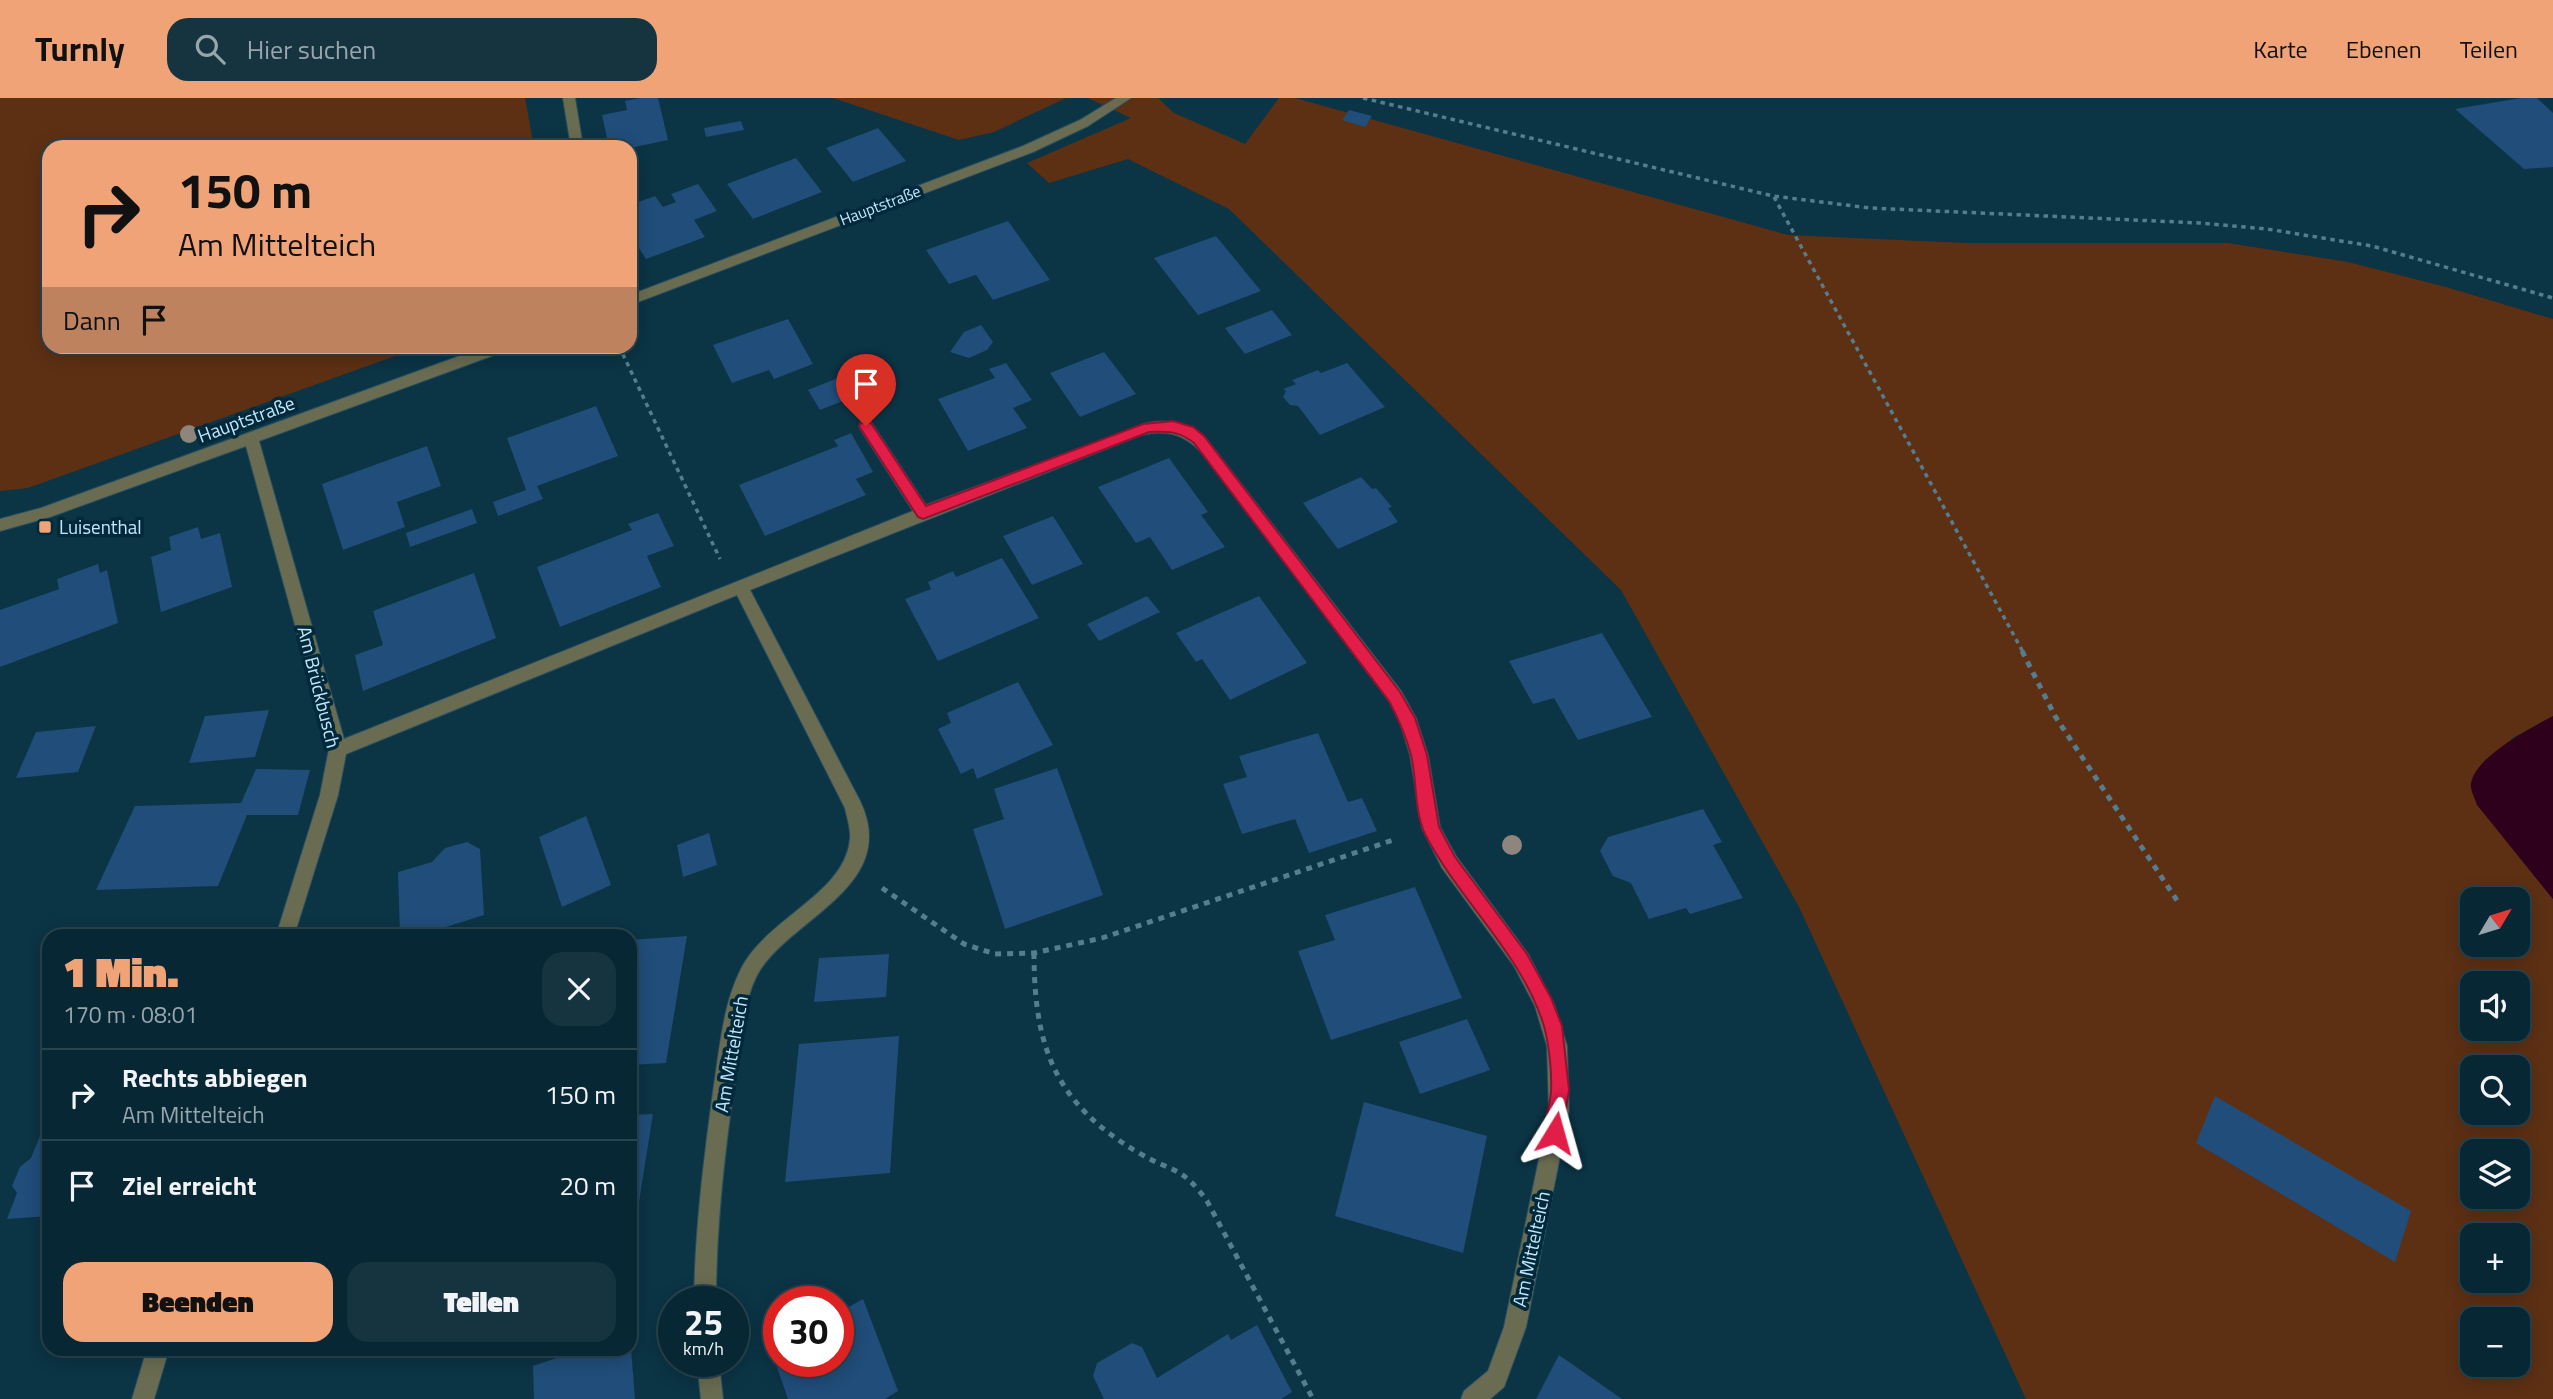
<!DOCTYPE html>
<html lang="de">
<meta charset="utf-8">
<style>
body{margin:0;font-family:"Titillium Web",sans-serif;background:#163340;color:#f1f3f6;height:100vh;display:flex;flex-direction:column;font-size:26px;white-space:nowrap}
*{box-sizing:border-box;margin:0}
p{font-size:23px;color:#98a5ac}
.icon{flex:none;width:38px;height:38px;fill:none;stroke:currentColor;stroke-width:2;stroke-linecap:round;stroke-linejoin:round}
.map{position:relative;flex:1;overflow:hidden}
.side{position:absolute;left:42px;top:831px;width:595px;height:427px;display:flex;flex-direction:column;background:#082734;border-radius:21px;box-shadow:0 4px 18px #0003,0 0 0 2px #29444f}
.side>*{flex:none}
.hud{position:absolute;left:42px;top:42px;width:595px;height:214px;border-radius:21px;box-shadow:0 4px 18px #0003,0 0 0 2px #29444f;background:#efa377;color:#111;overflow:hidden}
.needle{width:46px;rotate:52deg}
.tools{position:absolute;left:2460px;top:789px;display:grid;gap:14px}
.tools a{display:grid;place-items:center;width:70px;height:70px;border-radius:14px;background:#082734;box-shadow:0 4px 18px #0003,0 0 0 2px #29444f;font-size:35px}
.speed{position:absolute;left:658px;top:1188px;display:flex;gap:14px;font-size:35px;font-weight:700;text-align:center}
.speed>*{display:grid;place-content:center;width:91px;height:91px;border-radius:50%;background:#082734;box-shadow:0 4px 18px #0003,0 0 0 2px #29444f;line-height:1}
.speed small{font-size:18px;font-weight:400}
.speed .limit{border:10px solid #d22;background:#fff;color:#111}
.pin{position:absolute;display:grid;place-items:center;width:60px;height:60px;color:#fff;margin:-72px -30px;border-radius:50% 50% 50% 0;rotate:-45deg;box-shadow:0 0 7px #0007}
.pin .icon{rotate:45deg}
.me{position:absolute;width:77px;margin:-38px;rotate:8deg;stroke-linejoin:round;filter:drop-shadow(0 0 5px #0008)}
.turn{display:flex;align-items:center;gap:24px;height:147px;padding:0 21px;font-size:32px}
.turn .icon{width:91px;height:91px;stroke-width:2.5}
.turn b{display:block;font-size:49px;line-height:60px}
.then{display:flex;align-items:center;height:66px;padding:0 21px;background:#0003;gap:14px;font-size:26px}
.round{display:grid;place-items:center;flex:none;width:74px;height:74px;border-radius:21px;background:#163340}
.overview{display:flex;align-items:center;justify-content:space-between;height:119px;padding:0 21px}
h1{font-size:42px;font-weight:800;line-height:52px;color:#efa377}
.primary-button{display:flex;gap:14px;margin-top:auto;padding:14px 21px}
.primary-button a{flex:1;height:80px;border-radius:21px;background:#efa377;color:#111;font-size:28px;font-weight:800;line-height:80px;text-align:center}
.primary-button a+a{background:#163340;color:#f1f3f6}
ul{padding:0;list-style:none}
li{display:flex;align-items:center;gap:21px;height:91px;padding:0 21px;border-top:2px solid #29444f}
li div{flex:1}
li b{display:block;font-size:26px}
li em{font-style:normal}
header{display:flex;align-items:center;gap:42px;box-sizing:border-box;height:98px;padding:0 35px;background:#efa377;color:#111}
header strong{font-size:33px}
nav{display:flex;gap:38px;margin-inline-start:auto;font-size:24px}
.search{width:490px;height:63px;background:#163340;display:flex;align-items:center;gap:18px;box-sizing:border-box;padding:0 24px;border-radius:21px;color:#98a5ac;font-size:26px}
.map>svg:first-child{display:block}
.green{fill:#5d3014;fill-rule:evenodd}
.water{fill:#2f001b}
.building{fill:#204d79}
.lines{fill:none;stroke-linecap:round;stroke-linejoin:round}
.minor-casing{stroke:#285062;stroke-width:2}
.path-far1{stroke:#567d8e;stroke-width:3.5;stroke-dasharray:4.5 4.5;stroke-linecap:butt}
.path{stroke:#567d8e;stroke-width:5;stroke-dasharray:6 6;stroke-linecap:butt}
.minor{fill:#6a6c51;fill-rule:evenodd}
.tree{fill:#8e857d}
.route{fill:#e11d48;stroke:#92132f;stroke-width:2}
.poi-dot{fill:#efa377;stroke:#002a3b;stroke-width:2.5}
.labels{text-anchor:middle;stroke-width:7;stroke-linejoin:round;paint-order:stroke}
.far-street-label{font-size:16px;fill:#c3e6f8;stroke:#002a3b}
.street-label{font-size:19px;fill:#c3e6f8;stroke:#002a3b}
.poi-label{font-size:19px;fill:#c3e6f8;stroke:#002a3b;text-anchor:start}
</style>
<header>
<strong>Turnly</strong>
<div class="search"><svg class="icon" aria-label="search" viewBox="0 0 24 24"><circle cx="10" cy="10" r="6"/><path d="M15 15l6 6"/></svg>Hier suchen</div>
<nav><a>Karte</a><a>Ebenen</a><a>Teilen</a></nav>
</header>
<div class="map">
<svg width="2553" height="1301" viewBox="0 0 2553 1301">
<rect width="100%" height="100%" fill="#0b3445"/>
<g class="green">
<polygon points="0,0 525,0 534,49 49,49 49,248 420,249 28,390 0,393"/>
<polygon points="833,0 1066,0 994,34 959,42"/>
<path d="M 1088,0 L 1158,0 L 1174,15 L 1245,46 L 1279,0 L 1295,0 L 1788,137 L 1966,145 L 2228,145 L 2348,164 L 2446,189 L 2553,221 L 2553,618 L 2511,641 L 2519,759 L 2553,801 L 2553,1301 L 2026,1301 L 1799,809 L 1621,492 L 1229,111 L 1128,61 L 1049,85 L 1027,65 L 1131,20 ZM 2473,802 L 2518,802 L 2518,847 L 2473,847 ZM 2473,886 L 2518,886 L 2518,931 L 2473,931 ZM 2473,970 L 2518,970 L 2518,1015 L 2473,1015 ZM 2473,1054 L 2518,1054 L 2518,1099 L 2473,1099 ZM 2473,1138 L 2518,1138 L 2518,1183 L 2473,1183 ZM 2473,1222 L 2518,1222 L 2518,1267 L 2473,1267 Z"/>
</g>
<path class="water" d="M 2553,618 L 2553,801 L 2477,707 C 2475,700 2470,692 2471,686 C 2474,659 2531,630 2553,618 Z"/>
<g class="building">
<polygon points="640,0 658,0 668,42 630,50 609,49 602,17 627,12 625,3"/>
<polygon points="2521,0 2537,0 2553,15 2553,69 2524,71 2455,11"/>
<polygon points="1349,12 1372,18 1365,29 1342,22"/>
<polygon points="741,23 744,32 706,39 704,30"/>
<polygon points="878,30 906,63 853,84 826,50"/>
<polygon points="796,60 822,94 753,121 727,86"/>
<polygon points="698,86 717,113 694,122 705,139 646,161 630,136 630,107 655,98 663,109 676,104 671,96"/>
<polygon points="1008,123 1050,182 993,202 976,177 949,186 926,152"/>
<polygon points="1216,138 1261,193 1198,217 1154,160"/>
<polygon points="1272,212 1292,237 1245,256 1225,230"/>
<polygon points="788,221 813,266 774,281 769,272 732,285 713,247"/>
<polygon points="981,227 993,244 987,252 969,260 950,254 964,234"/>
<polygon points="1104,254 1136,296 1080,319 1050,275"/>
<polygon points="1006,265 1032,302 1013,310 1027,330 968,353 938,301 995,280 989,271"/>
<polygon points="1347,265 1385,309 1320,337 1298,308 1290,307 1283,299 1286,293 1283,291 1296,286 1292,282 1318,272 1321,275"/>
<polygon points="865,269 878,289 820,312 808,292"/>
<polygon points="596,308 618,358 537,388 543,401 498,418 493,404 526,392 507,340"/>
<polygon points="851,335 873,374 856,381 866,397 765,438 739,387 838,348 834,342"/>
<polygon points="427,348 441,388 397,404 405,429 343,452 322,386"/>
<polygon points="1169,360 1208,414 1201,417 1225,449 1172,472 1150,439 1136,445 1098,389"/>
<polygon points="1361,379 1372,391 1376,390 1392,409 1388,410 1398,424 1338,451 1303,405"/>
<polygon points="472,411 477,425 410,449 406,435"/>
<polygon points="658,415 674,448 647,458 661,489 560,529 537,469 632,432 628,426"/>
<polygon points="1053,418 1083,466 1032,487 1003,438"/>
<polygon points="198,429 201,441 220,435 232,489 161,514 151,459 171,452 169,439"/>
<polygon points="1002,460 1039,520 938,563 905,501 931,491 928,484 953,473 956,479"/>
<polygon points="98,466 100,475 107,472 118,525 0,569 0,512 59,491 57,481"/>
<polygon points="474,475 496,540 363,593 355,557 383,547 373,513"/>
<polygon points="1147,498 1160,514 1099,543 1087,526"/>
<polygon points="1259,498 1307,565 1230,602 1202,561 1196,564 1176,535"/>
<polygon points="1602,535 1652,619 1578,642 1554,600 1533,606 1509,563"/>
<polygon points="1018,584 1053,647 977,681 973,670 961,676 938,631 951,625 947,615"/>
<polygon points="269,612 255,659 189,665 205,618"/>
<polygon points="96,628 78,674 16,680 36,634"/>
<polygon points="1318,635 1348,704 1362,700 1377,733 1309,755 1295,721 1242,736 1223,686 1247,679 1239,658"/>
<polygon points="1057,670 1103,797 1005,831 973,731 1004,721 994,691"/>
<polygon points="256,671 310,672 298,717 247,717 218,788 96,792 135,708 241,705"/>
<polygon points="1703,711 1722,744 1713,747 1743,800 1690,816 1686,810 1649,821 1631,785 1613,778 1600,753 1608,739"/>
<polygon points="586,718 611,787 562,809 539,739"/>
<polygon points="709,735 717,767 683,779 677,747"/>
<polygon points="467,744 480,751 484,817 443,830 443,838 400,838 398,774 432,764 445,750"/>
<polygon points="1415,789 1462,900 1331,942 1298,853 1335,842 1325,817"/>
<polygon points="687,838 666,965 630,967 630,842"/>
<polygon points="889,856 886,899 814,904 819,860"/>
<polygon points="1467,921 1490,972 1420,996 1399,944"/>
<polygon points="899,938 890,1075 785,1084 799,946"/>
<polygon points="2215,998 2411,1113 2395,1164 2196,1045"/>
<polygon points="1364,1004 1487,1038 1463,1155 1335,1118"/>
<polygon points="653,1016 631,1154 630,1154 630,1017"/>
<polygon points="45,1026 49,1026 49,1118 7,1121 17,1095 12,1088 20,1069 31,1060"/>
<polygon points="863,1201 898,1293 885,1301 788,1301 771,1252 779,1248 779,1264 838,1264 838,1215"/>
<polygon points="1257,1227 1292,1294 1281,1301 1104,1301 1093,1278 1097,1265 1132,1245 1142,1249 1157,1280 1228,1236 1231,1242"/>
<polygon points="583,1251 631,1251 635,1301 534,1301 533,1268"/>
<polygon points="1559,1257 1622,1301 1536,1301"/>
</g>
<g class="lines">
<defs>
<g id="minor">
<polygon points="563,0 575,0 583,49 571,49"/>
<polygon points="1116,0 1131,0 1088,28 1033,54 630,207 630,197 1023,48 1080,22"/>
<path d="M 487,248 L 510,248 L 508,252 L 259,343 L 344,641 L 913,413 L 861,332 L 859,328 L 861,324 L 871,324 L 926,407 L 1148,325 C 1169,321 1187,325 1205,339 L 1401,593 L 1416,620 L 1428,657 L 1440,729 L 1456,758 L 1528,856 L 1554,906 L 1567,948 L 1569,1013 L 1526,1229 L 1504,1289 L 1490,1301 L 1461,1301 L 1464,1293 L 1488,1273 L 1504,1229 L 1549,1013 L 1547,948 L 1535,908 L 1514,868 L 1442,770 L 1422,730 L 1410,657 L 1399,621 L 1389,603 L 1202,355 C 1184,336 1167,331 1141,337 L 750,492 L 860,703 C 900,786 796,818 760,872 C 743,900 742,939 737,970 C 725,1048 716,1125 716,1204 L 694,1204 C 695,1131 704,1059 714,987 C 720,948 723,908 740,873 C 765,820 845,797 850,741 C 851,731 847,720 845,710 L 737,497 L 346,656 L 338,697 L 294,838 L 276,838 L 320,697 L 329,651 L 246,348 L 50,419 L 0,433 L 0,421 L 41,410 Z"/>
<polygon points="147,1251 169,1251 154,1301 132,1301"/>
<polygon points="697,1264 719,1264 723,1301 701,1301"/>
</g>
</defs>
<use href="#minor" class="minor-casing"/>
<g class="path-far1">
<polyline points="1363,0 1773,98 1870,110 2200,125 2267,131 2372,148 2553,200"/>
<polyline points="1774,99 2023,554"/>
<polyline points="619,248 720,461"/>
</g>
<g class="path">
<polyline points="2022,553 2055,618 2180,807"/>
<polyline points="882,790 964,846 995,856 1034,855 1102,840 1396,741"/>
<path d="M 1034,855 C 1034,949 1055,1006 1139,1055 C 1173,1075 1181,1067 1207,1103 L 1313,1301"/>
</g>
<use href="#minor" class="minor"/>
</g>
<g class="tree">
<circle cx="189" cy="336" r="9"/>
<circle cx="1512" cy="747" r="10"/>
</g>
<path class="route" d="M 1173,323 L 1193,329 L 1204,338 L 1400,594 L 1415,620 L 1427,657 L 1439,729 L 1455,759 L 1527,856 L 1551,900 L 1562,928 L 1569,992 L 1561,1041 L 1555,1044 L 1548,1041 C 1542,1027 1550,1009 1551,994 C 1552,974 1549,944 1543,925 C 1520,854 1459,802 1425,736 C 1414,713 1417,682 1411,657 C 1406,638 1398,620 1389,603 L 1194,345 C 1179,333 1168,333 1149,334 L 923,421 L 918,419 L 859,328 L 861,325 L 871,325 L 926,408 L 1143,326 Z"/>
<rect class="poi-dot" x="38" y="422" width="14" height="14" rx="3.5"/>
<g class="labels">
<g class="far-street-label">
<text transform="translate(880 107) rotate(-21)" y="6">Hauptstraße</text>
</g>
<g class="street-label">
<text transform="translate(246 321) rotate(-20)" y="7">Hauptstraße</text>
<text transform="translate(319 589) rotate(76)" y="7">Am Brückbusch</text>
<text transform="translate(731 956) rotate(-80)" y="7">Am Mittelteich</text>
<text transform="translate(1531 1151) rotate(-78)" y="7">Am Mittelteich</text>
</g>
<g class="poi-label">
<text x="59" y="436">Luisenthal</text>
</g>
</g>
</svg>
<div class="tools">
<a><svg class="needle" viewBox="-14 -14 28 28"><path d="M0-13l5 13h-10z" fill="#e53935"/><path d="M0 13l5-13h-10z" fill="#98a5ac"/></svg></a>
<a><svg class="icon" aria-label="sound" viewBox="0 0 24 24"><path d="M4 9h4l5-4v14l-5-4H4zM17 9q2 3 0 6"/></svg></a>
<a><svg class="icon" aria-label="search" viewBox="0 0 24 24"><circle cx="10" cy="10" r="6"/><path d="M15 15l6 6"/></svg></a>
<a><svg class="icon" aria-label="layers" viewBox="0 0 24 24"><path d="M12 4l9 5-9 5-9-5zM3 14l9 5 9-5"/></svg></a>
<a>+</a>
<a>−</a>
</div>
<div class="speed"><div>25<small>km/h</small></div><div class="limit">30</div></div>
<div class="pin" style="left:866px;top:328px;background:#d93025"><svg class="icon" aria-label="arrive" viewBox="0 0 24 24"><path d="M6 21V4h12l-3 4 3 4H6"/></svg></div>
<svg class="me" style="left:1555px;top:1035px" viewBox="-20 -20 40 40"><path d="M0-17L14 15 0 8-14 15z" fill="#e11d48" stroke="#fff" stroke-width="4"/></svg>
<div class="hud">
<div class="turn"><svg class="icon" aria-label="right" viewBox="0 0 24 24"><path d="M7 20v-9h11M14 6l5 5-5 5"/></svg><div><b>150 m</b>Am Mittelteich</div></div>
<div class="then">Dann<svg class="icon" aria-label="arrive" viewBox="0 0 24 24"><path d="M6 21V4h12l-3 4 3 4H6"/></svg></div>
</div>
<section class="side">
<div class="overview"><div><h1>1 Min.</h1><p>170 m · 08:01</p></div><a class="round"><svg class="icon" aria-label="close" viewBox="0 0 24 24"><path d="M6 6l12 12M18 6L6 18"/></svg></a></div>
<ul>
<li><svg class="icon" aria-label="right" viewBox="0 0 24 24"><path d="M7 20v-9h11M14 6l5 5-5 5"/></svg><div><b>Rechts abbiegen</b><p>Am Mittelteich</p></div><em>150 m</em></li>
<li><svg class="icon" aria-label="arrive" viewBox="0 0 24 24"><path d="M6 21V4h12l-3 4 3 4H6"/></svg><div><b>Ziel erreicht</b></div><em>20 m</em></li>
</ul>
<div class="primary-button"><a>Beenden</a><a>Teilen</a></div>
</section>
</div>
